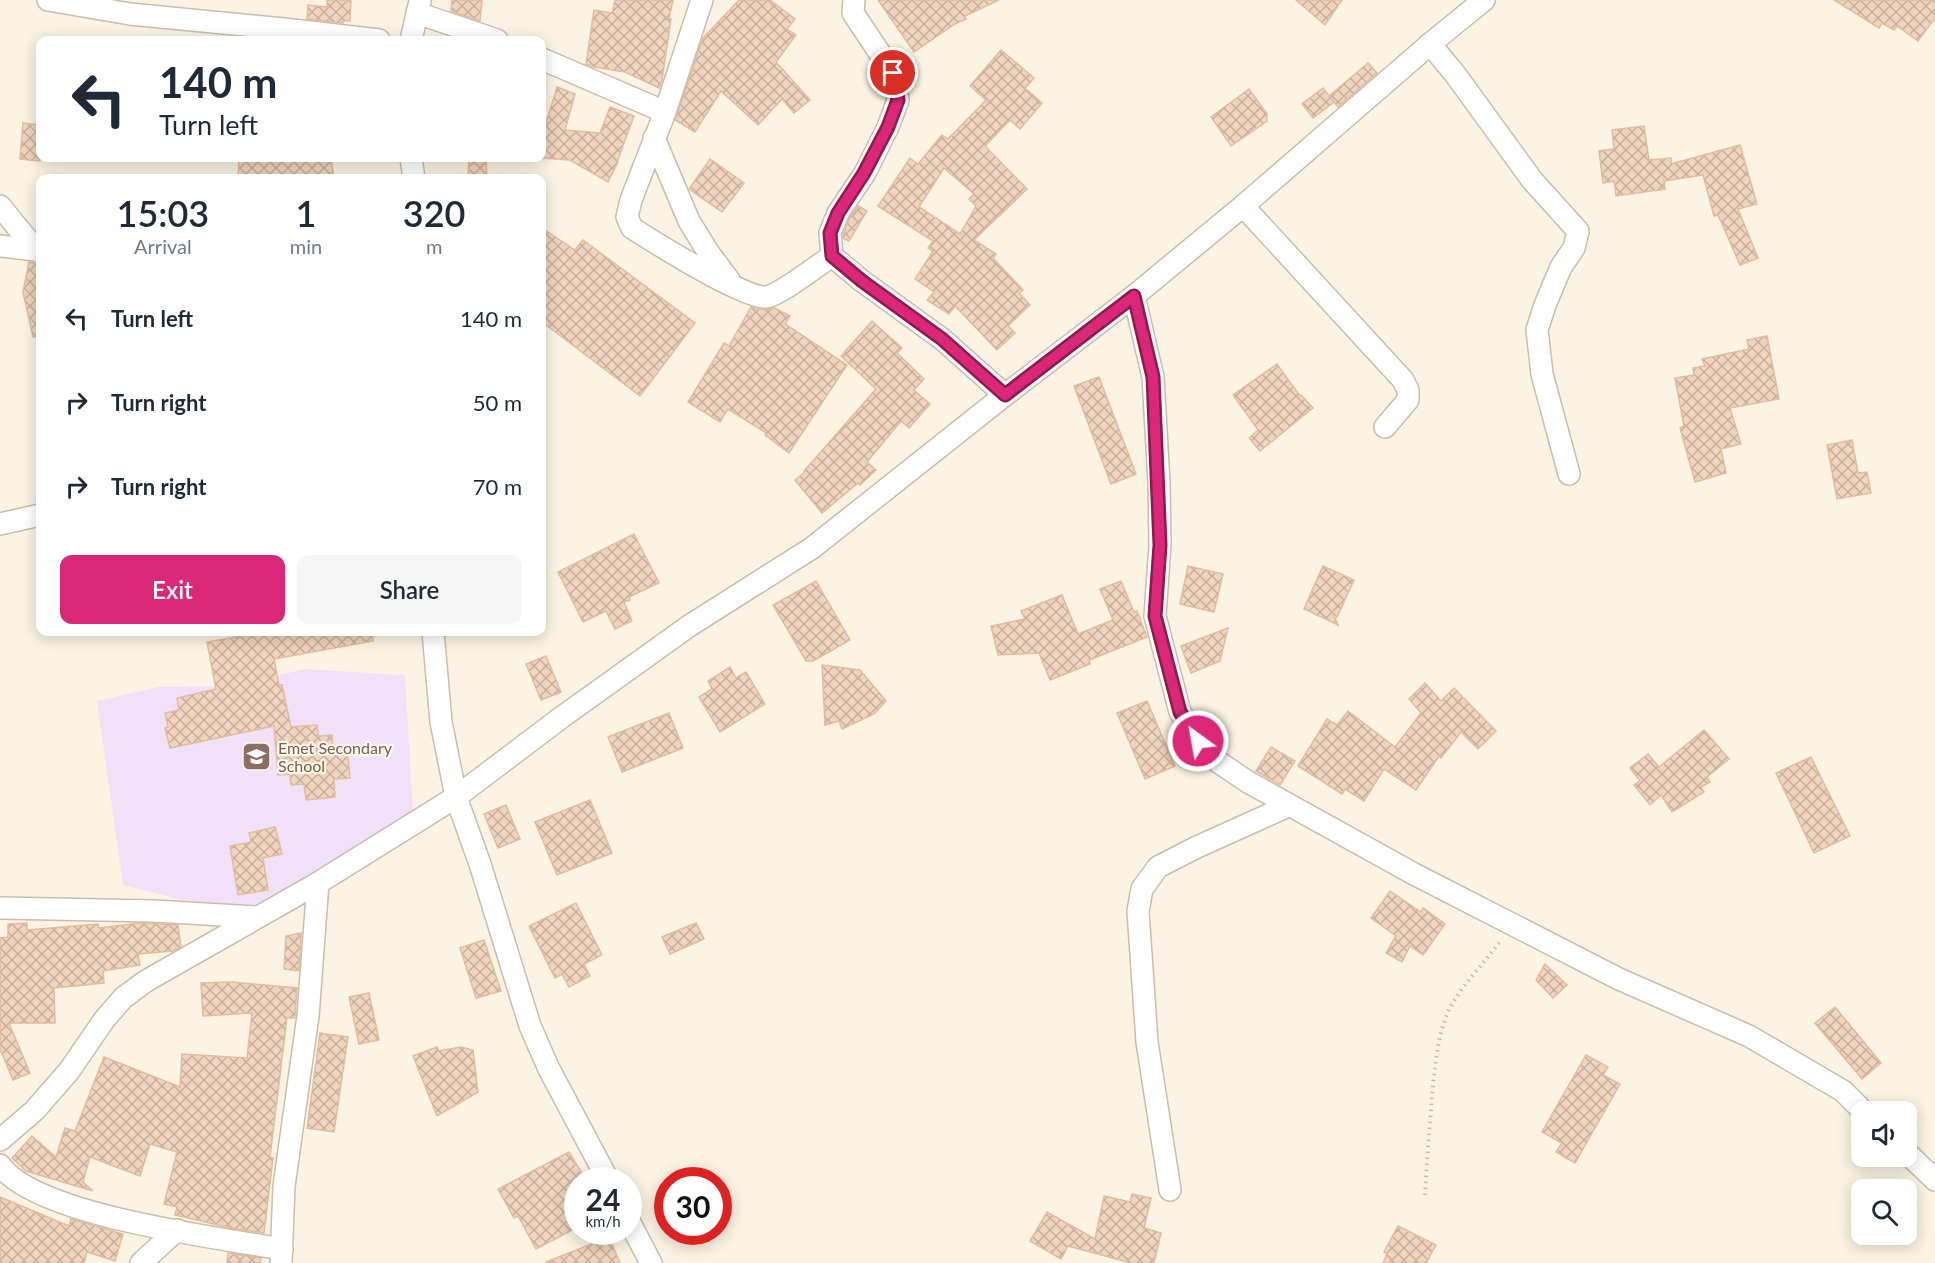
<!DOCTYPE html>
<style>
body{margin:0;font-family:Lato,sans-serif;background:#f6f6f7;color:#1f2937;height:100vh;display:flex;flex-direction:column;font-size:22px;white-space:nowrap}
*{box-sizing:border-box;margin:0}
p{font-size:20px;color:#747a83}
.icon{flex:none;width:33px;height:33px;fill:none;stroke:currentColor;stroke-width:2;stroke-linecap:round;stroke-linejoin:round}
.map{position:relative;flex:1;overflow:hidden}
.sheet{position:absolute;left:36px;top:174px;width:510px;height:462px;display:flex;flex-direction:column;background:#fff;border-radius:12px;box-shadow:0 3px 15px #0003}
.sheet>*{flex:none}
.hud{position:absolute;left:36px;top:36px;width:510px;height:126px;border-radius:12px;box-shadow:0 3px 15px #0003;background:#fff;color:#1f2937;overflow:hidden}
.buttons{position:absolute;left:1851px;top:1101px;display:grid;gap:12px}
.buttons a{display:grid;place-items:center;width:66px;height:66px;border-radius:12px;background:#fff;box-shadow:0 3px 15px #0003;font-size:30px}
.speed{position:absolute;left:564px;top:1167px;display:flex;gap:12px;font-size:30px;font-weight:700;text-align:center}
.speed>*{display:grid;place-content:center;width:78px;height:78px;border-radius:50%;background:#fff;box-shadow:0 3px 15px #0003;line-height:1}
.speed small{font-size:15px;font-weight:400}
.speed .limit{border:9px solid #d22;background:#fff;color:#111}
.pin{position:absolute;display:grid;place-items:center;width:51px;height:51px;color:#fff;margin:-26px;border:3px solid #fff;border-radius:50%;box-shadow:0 2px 6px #0007}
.me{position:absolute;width:66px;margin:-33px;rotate:328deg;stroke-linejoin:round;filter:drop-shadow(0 0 4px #0008)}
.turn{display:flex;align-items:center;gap:21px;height:126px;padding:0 24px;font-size:27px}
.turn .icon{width:78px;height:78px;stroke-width:2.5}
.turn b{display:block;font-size:42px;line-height:51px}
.eta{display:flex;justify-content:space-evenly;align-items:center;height:102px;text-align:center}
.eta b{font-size:36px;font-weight:600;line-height:42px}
.action{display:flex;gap:12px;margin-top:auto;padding:12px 24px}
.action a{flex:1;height:69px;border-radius:12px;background:#db2777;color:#fff;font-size:24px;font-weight:600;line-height:69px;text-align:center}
.action a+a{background:#f6f6f7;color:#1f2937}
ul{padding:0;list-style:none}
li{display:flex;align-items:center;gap:18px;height:84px;padding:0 24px}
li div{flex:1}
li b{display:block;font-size:22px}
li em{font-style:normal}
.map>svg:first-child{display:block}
.education{fill:#f1e1f8}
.building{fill:url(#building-cross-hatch);stroke:#e2bc9e;stroke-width:1.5;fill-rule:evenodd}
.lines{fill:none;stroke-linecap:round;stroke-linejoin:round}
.minor-casing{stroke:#ccbcab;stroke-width:24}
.path{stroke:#d4b8a0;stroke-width:4;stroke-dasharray:1.5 4.5;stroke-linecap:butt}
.minor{stroke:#fff;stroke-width:21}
.route-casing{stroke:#8e194d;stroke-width:15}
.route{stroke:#db2777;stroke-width:10}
.labels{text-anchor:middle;stroke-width:4.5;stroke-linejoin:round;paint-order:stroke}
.education-label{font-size:16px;fill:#785e54;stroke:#fef8ea;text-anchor:start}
</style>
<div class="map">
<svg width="1935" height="1263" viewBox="0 0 1935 1263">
<defs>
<pattern id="building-cross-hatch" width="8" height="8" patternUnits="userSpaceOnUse" patternTransform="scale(1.5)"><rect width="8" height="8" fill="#f0d4bd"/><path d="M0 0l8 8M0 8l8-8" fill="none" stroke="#c7af9c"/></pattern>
</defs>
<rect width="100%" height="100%" fill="#fbf4e4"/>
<polygon class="education" points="304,669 405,675 413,812 281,901 245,916 123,885 97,701 158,687 237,686"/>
<g class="building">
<polygon points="327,0 351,0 350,21 343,21 343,23 307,19 308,5 327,7"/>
<polygon points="452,0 482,0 480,21 451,11"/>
<polygon points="615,0 673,0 669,19 671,19 662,80 659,88 625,72 594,67 586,64 594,10 612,13"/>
<polygon points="739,0 770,0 795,19 787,29 796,35 776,62 810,100 794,113 782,99 758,125 721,91 695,132 675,120 703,38"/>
<polygon points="878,0 999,0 965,16 966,19 955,24 914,52"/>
<polygon points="1296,0 1342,0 1325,25"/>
<polygon points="1834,0 1935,0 1935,18 1918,41 1897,26 1894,30 1882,23 1879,28"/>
<path d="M 1001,50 L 1034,78 L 1025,88 L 1042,103 L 1020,129 L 1010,120 L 985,146 L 1027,189 L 974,240 L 996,254 L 993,258 L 1023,290 L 1019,293 L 1030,305 L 1008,326 L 1015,333 L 997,350 L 955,306 L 949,314 L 927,300 L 934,292 L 915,279 L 933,251 L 928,248 L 933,241 L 878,206 L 910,158 L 918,164 L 942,135 L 948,139 L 986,100 L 970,86 ZM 944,168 L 974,194 L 969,199 L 976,206 L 960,234 L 919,207 Z"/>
<polygon points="1368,63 1377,73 1338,107 1329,96"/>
<polygon points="557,87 575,94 565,130 600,133 610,107 634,116 617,162 618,162 608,182 570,160 542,158 542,136"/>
<polygon points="1323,88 1334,102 1313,118 1302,104"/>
<polygon points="1249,89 1267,114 1267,121 1231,146 1211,117"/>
<polygon points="23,123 40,125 40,161 20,159"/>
<polygon points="1644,126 1649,160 1671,158 1671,164 1740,145 1757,204 1738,209 1758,258 1740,265 1718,215 1714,216 1703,175 1664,181 1665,189 1616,196 1614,181 1603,183 1599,151 1614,149 1612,130"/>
<polygon points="239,158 288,159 288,158 331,158 334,178 238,178"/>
<polygon points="469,158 486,158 487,178 468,178"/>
<polygon points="710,159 744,183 722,212 689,189"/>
<polygon points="858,206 867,211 849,241 843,238 843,235 849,219"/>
<polygon points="542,228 575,250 583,240 695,323 640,396 542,322"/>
<polygon points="29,262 40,265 40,336 33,337 23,292"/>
<polygon points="751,307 764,310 775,308 790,316 785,324 847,365 789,453 765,435 766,433 728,409 720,422 688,402 724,343 729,346"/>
<polygon points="872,321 902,348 897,353 924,379 914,390 930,404 909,428 901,421 867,462 876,470 860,485 858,483 822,513 795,480 805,472 804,471 876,389 841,356"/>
<polygon points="1767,336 1779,399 1730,408 1741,444 1721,449 1726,473 1695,482 1680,428 1684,426 1675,378 1694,375 1693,368 1705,366 1702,359 1749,349 1747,340"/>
<polygon points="1277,364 1300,396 1301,395 1313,408 1260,451 1249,438 1258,430 1233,395"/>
<polygon points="1099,377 1136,474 1111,484 1074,386"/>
<polygon points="1852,440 1858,473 1867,472 1871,493 1837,499 1827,445"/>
<polygon points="634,534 659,583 629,597 630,600 624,602 632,621 615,629 606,611 583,622 558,572"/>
<polygon points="1188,566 1223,574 1214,612 1180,604"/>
<polygon points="1323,566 1354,580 1337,617 1332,611 1338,625 1304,609"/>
<polygon points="816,581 850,640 813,661 806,661 773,605"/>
<polygon points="1121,581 1134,612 1137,611 1147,637 1089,660 1090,664 1050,680 1039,653 998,655 991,626 1025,619 1021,611 1062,595 1078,634 1113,620 1100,589"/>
<polygon points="1228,628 1220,661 1191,673 1181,646"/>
<polygon points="264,632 372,632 373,641 274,659 279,685 282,685 291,727 317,725 318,736 332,735 333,751 347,750 350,778 334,779 335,797 306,800 304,784 291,785 290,774 278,775 274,726 170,748 165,728 168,727 165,713 179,710 177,698 216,689 207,642"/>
<polygon points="546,656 561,692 541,700 526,664"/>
<polygon points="822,665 860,670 886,701 874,714 842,729 839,721 825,725"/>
<polygon points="730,667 736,678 746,672 765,704 720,732 699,697 712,689 708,681"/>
<polygon points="1425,683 1441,701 1454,688 1496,731 1478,749 1461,732 1441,758 1439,756 1416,790 1384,769 1364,801 1345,789 1342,794 1298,766 1327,719 1337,725 1348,711 1395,747 1421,713 1409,699"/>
<polygon points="1147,701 1175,766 1145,779 1117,713"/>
<polygon points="669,713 683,748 622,772 608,737"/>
<polygon points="1704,730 1729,759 1707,777 1710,782 1701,787 1704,792 1672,812 1661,795 1650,805 1634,785 1640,781 1630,768 1648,754 1659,767"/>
<polygon points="1271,747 1295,761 1280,785 1256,771"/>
<polygon points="1811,757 1850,836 1814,853 1776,773"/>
<polygon points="590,800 612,853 557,875 535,822"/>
<polygon points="506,805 520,839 498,848 484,814"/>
<polygon points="275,827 282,854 263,858 268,890 238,895 230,846 251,842 249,833"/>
<polygon points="1390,891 1421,912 1423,908 1445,924 1423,955 1410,946 1402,962 1386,953 1396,936 1371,918"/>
<polygon points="576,903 602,955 584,964 590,976 569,987 562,974 555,978 529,926"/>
<polygon points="27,923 27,930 98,924 99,928 140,923 178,925 181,947 173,951 138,954 140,965 103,971 104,983 54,988 55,1023 9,1023 30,1073 13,1080 0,1049 0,938 8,937 8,924"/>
<polygon points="696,923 704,939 670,954 662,937"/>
<polygon points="301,933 299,971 284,969 286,936"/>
<polygon points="484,940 501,991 476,998 460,948"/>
<polygon points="1545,964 1567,985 1553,998 1536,980"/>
<polygon points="232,982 297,988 295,1018 287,1018 270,1157 273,1158 264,1233 231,1228 175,1215 177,1207 164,1204 177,1152 150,1144 140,1176 90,1157 83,1182 93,1191 26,1171 12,1158 32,1136 56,1157 65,1128 75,1131 104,1057 180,1087 182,1054 247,1058 252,1013 203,1016 201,983"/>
<polygon points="369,993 379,1040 359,1044 349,997"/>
<polygon points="1835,1007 1881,1063 1862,1079 1815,1023"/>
<polygon points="320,1033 348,1037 334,1132 307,1128"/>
<polygon points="437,1047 439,1051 461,1047 473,1050 478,1092 437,1116 413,1056"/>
<polygon points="1586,1055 1608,1067 1603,1075 1620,1084 1575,1163 1556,1152 1562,1143 1542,1132"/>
<polygon points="569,1152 586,1180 578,1180 578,1227 536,1249 518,1216 514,1218 498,1189"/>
<polygon points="1132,1194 1151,1198 1144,1228 1161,1233 1154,1263 1131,1263 1068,1246 1061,1259 1030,1241 1047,1212 1095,1239 1104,1196 1130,1202"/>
<polygon points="0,1197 69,1226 71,1219 123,1234 115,1261 87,1252 84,1263 0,1263"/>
<polygon points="1398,1226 1436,1245 1426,1263 1383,1263 1387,1254 1384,1252"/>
<polygon points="609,1237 620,1263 546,1263 546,1262"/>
<polygon points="228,1253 261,1258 260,1263 227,1263"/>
</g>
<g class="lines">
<defs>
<g id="minor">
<polyline points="48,0 130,14 284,29 379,40"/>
<path d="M 702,0 L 665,112 L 631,200 L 627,217 L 632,228 C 654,242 745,299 766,297 C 780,295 818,265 832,256"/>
<polyline points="854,0 853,13 893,73 898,100 888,127 865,173 838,213 830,233 832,256 862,281 942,339 1005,395"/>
<polyline points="417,13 497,40"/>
<polyline points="411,40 420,1"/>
<polyline points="1430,44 1455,74 1532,180 1578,231 1574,248 1561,267 1545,305 1537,330 1542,374 1569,474"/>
<polyline points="542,59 665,112"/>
<polyline points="654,138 689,221 708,252 729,280"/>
<polyline points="411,158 414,178"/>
<polyline points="0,206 36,250"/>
<polyline points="1243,206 1403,380 1408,390 1408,400 1385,427"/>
<polyline points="0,246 36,250 40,252"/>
<polyline points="1134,296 1153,377 1159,483 1160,545 1155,616 1180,712 1208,755 1248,782 1414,874 1619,979 1749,1036 1843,1091 1864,1112"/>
<polyline points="0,524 40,515"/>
<polyline points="433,632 441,722 456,797 480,864 530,1026 549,1069 608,1180"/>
<polyline points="0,908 154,911 257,917"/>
<polyline points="0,1140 34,1111 69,1071 104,1020 123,998 146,981 318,883 456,797 562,717 689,626 812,548 1005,395 1134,296 1243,206 1430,44 1484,0"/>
<polyline points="1906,1152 1935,1180"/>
<path d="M 0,1165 C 36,1216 220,1238 282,1249"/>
<polyline points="1170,1190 1147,1042 1138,911 1142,889 1158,867 1195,848 1288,806"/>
<polyline points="628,1219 651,1263"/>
<polyline points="141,1263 177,1230"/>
<polyline points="281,1263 284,1186 308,1016 318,883"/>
</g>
</defs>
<use href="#minor" class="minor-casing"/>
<path class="path" d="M 1425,1195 C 1427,1159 1430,1122 1433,1086 C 1436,1059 1438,1034 1449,1010 C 1462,984 1484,964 1501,940"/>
<use href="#minor" class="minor"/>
</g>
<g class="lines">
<defs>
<polyline id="route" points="893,73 898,100 888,127 864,173 838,213 830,233 832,256 862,281 942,339 1005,395 1134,296 1153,377 1160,545 1155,616 1180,712 1198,741"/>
</defs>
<use href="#route" class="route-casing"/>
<use href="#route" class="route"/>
</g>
<defs>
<symbol id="school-square" viewBox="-11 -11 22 22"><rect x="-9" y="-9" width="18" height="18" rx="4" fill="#8d6e63" stroke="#fef8ea"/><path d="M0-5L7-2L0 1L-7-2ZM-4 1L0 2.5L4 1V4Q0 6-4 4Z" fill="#fff"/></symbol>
</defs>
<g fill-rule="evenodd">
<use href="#school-square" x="240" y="740" width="33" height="33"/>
</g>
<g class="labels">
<g class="education-label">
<text x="278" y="754">Emet Secondary<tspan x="278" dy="18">School</tspan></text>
</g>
</g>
</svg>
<div class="buttons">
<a><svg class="icon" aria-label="sound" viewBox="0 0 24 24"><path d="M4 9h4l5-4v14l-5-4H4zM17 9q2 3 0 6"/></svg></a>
<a><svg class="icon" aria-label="search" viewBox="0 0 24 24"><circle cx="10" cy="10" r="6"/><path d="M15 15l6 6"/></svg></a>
</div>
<div class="speed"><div>24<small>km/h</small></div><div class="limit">30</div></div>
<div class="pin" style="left:893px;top:73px;background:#d93025"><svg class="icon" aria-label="arrive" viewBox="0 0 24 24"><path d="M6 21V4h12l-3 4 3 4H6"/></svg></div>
<svg class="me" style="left:1198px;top:741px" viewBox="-20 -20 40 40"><circle r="17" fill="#db2777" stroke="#fff" stroke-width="3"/><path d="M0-11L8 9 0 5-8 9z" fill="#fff"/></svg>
<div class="hud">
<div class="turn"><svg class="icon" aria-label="left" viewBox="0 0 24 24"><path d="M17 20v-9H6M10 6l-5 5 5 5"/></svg><div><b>140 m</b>Turn left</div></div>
</div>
<section class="sheet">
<div class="eta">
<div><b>15:03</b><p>Arrival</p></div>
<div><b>1</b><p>min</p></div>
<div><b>320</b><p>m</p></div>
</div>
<ul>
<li><svg class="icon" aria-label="left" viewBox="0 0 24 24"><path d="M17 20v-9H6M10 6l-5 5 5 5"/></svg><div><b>Turn left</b></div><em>140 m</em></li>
<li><svg class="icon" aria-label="right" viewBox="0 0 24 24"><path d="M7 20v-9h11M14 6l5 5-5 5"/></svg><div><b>Turn right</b></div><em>50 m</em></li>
<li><svg class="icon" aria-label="right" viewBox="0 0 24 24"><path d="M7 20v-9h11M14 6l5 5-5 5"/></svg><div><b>Turn right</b></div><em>70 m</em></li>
</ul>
<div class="action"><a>Exit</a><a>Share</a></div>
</section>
</div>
